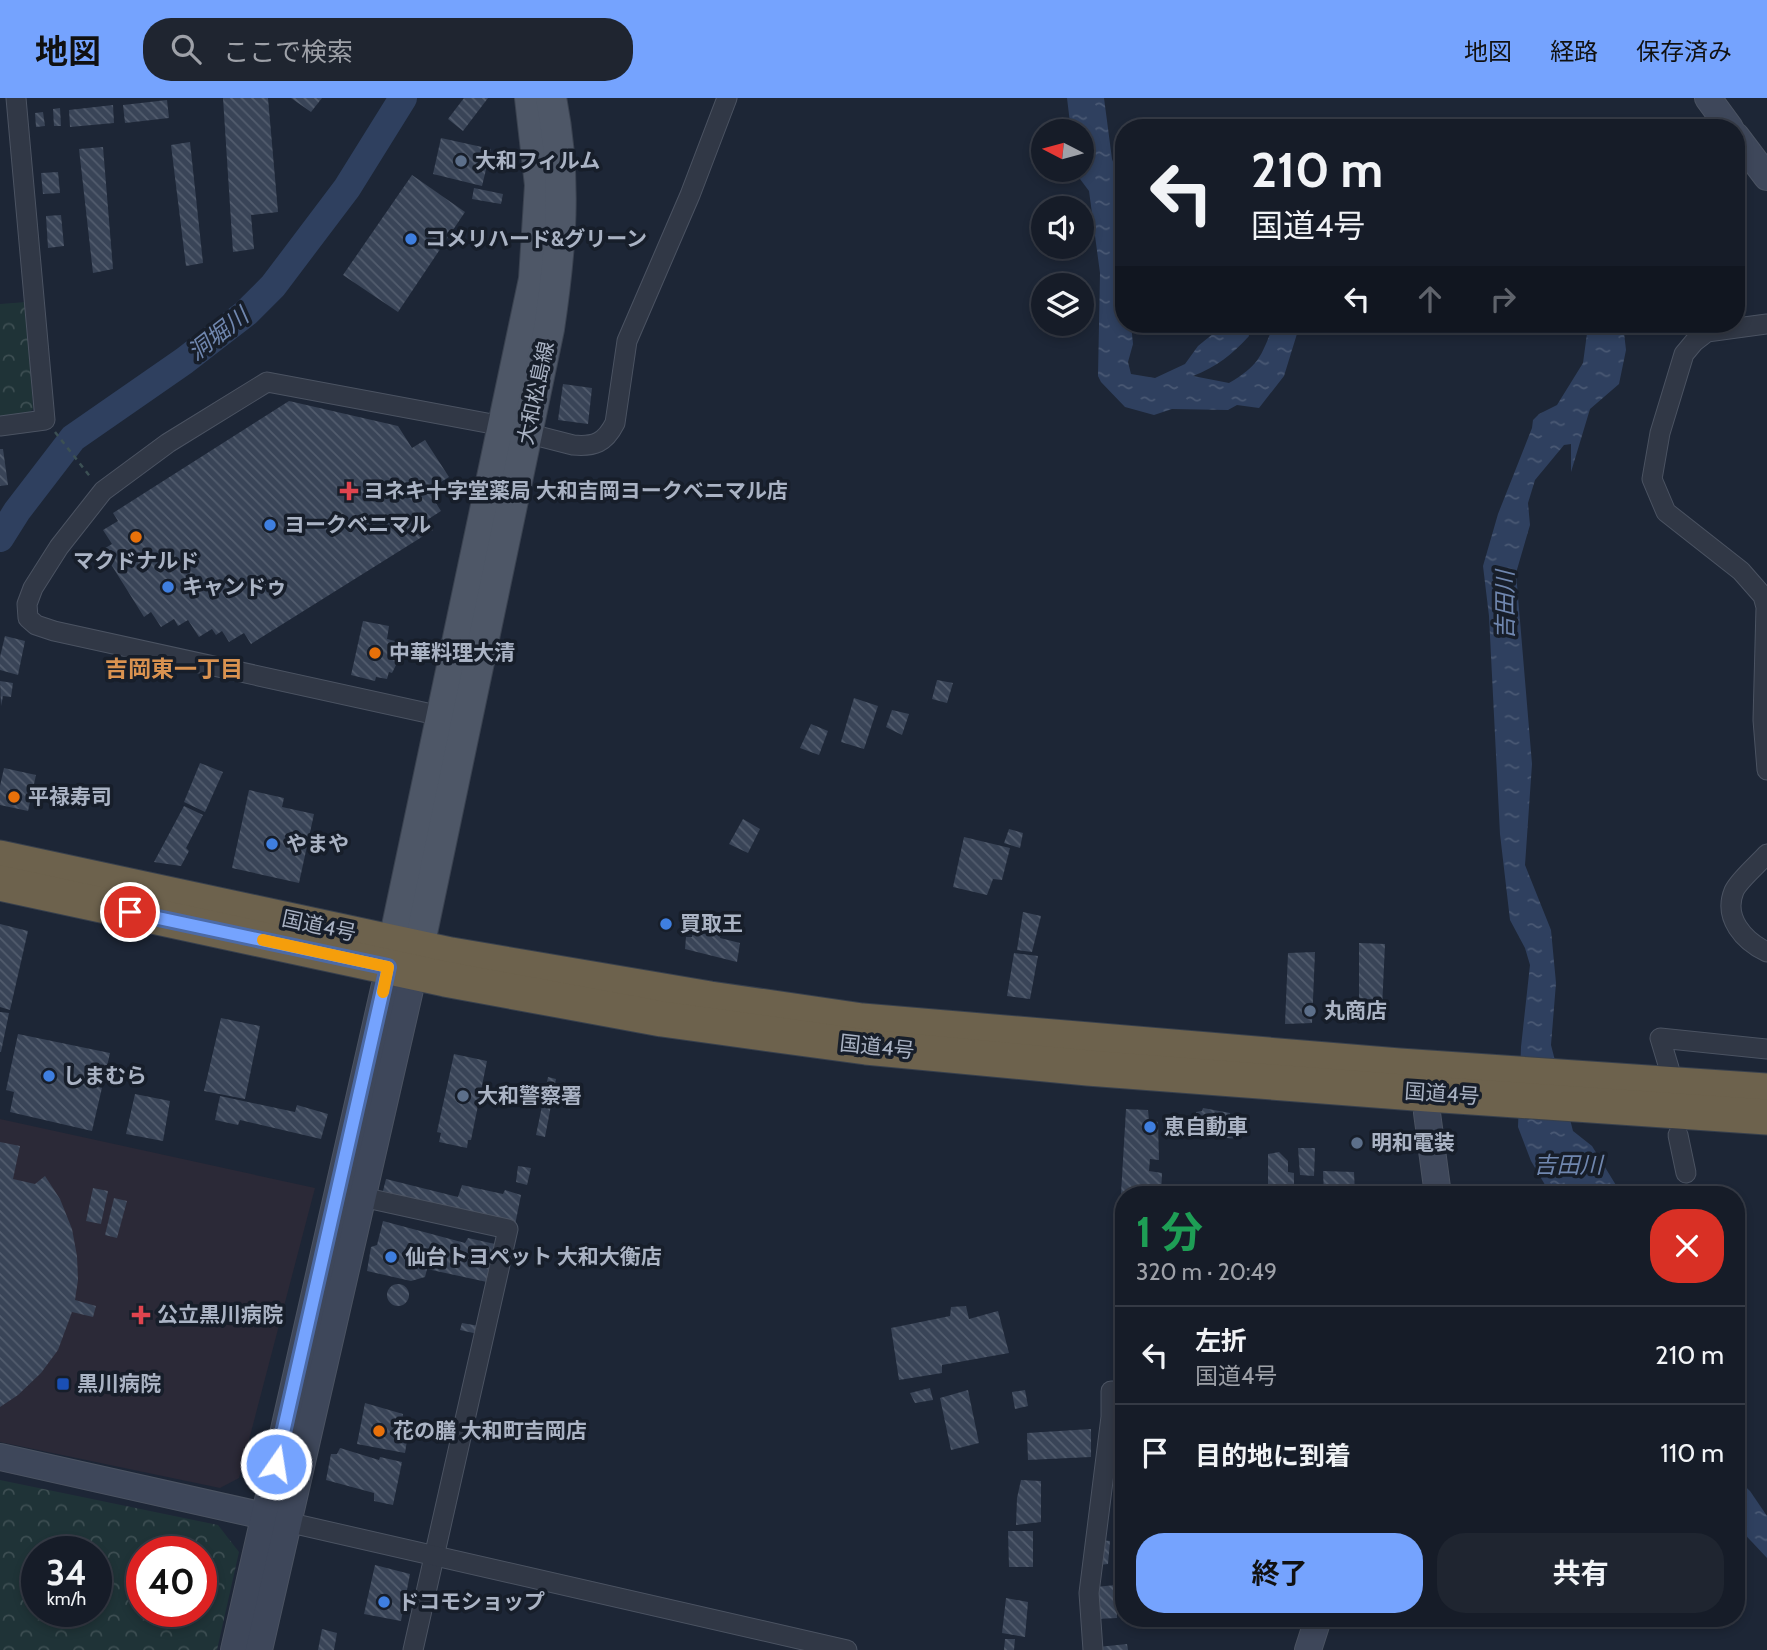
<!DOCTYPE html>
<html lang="ja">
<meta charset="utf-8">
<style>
body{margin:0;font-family:Cabin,"Noto Sans JP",sans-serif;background:#1f2530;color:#f1f3f6;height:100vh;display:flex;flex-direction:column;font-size:26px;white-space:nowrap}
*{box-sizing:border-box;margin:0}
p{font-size:23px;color:#9ea1a8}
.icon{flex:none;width:38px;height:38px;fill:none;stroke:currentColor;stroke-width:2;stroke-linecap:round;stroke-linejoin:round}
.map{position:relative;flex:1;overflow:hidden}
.sheet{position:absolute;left:1115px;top:1088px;width:630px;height:441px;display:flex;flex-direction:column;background:#161c28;border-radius:28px;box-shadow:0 4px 10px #0003,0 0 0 2px #353a45}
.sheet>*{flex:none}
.banner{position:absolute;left:1115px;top:21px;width:630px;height:214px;border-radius:28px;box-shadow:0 4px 10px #0003,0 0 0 2px #353a45;background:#161c28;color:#f1f3f6;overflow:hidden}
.needle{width:46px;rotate:276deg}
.buttons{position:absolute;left:1031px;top:21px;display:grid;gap:14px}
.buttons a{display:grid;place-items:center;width:63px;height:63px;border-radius:50%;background:#161c28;box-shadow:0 4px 10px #0003,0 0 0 2px #353a45;font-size:35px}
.speed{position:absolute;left:21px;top:1438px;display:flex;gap:14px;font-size:35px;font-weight:700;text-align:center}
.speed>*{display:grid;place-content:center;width:91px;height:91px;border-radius:50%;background:#161c28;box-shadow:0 4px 10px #0003,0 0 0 2px #353a45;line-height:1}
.speed small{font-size:18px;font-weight:400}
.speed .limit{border:10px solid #d22;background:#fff;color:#111}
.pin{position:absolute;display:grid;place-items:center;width:60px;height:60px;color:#fff;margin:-30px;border:4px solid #fff;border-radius:50%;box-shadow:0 2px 7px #0007}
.me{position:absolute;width:77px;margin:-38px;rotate:13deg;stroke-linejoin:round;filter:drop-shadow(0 0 5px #0008)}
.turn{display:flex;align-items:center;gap:24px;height:147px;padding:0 21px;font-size:32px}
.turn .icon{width:91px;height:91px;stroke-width:2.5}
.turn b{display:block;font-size:49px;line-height:60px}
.lanes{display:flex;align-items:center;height:66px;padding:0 21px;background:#0003;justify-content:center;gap:35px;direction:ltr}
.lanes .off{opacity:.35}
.round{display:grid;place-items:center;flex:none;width:74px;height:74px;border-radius:28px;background:#1f2530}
.head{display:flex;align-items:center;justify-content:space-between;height:119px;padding:0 21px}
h1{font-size:42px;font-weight:700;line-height:52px;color:#1e9e55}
.cta{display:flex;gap:14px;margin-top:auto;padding:14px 21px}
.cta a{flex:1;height:80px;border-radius:28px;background:#75a3fe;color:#111;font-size:28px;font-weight:700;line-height:80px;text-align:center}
.cta a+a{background:#1f2530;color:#f1f3f6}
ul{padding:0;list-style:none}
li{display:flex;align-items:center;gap:21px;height:98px;padding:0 21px;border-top:2px solid #353a45}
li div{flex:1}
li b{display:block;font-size:26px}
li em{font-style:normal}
header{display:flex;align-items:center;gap:42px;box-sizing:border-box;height:98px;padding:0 35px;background:#75a3fe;color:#111}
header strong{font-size:33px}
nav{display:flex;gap:38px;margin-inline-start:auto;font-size:24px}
.search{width:490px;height:63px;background:#1f2530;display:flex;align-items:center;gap:18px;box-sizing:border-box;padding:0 24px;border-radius:28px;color:#9ea1a8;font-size:26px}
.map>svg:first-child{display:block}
.medical{fill:#2b2937}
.park{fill:url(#park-crowns);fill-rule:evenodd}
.water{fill:url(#water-ripples)}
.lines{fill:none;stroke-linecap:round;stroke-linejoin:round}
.river{stroke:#2f405f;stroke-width:28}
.building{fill:url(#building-back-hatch)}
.street-casing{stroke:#4b5362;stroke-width:21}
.secondary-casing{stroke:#4b5362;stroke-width:28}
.primary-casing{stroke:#3a4250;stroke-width:32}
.highway-casing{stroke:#38404d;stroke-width:37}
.path{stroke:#3c5054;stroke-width:2.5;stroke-dasharray:5 5;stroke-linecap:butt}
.street{stroke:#313846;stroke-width:19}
.secondary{stroke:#3e475a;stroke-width:26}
.primary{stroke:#4e5767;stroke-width:30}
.highway{stroke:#6d624d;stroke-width:35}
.route-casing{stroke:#4c6aa5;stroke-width:18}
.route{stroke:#75a3fe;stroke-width:12}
.slow{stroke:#f59e0b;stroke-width:12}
.service-dot{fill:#5c6f8a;stroke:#171e2a;stroke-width:2.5}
.shop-dot{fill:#3f7fe0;stroke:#171e2a;stroke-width:2.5}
.health-dot{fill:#e0444e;stroke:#171e2a;stroke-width:2.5}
.food-dot{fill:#e8710a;stroke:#171e2a;stroke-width:2.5}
.transit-dot{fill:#1a4fb4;stroke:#171e2a;stroke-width:2.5}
.labels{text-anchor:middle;stroke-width:7;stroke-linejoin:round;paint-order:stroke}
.poi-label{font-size:21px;font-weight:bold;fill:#aab3c4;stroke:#171e2a;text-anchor:start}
.street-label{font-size:21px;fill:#aab3c4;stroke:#171e2a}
.water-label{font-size:23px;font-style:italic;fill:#7087af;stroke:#171e2a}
.neighbourhood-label{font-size:23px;font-weight:bold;fill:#d99250;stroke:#171e2a}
</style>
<header>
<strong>地図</strong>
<div class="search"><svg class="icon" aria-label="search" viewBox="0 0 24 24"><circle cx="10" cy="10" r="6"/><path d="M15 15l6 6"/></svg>ここで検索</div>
<nav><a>地図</a><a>経路</a><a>保存済み</a></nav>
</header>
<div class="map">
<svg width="1767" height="1552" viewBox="0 0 1767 1552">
<defs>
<pattern id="park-crowns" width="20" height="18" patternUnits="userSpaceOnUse" patternTransform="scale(1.75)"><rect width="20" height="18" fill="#1f3337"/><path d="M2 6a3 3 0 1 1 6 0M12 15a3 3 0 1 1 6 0" fill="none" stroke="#3d4e52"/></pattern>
<pattern id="water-ripples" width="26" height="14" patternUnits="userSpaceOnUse" patternTransform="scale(1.75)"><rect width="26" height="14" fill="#2f405f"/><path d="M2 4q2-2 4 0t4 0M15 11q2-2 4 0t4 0" fill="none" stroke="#4a5974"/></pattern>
<pattern id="building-back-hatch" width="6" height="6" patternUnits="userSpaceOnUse" patternTransform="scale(1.75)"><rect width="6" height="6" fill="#394457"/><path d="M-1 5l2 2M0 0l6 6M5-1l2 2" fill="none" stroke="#535d6e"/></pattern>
</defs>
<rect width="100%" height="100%" fill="#1d2636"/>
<polygon class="medical" points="0,1021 315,1090 239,1380 220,1390 0,1344"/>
<g class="park">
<polygon points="26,204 33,311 26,317 0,320 0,206"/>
<path d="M 0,1382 L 218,1427 L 239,1454 L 217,1552 L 0,1552 ZM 37,1454 L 96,1454 L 96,1514 L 37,1514 ZM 142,1454 L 201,1454 L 201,1514 L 142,1514 Z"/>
</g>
<g class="water">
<path d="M 1067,0 L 1104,0 L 1112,61 L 1121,85 L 1114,96 L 1123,199 L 1124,226 L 1131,226 L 1133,246 L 1128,264 L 1131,276 L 1155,280 L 1185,266 L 1198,248 L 1225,226 L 1246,226 L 1249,238 C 1233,256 1216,269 1193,278 L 1229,285 C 1260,267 1261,258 1274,226 L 1300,226 L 1284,278 L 1259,310 L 1237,307 L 1228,312 L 1172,311 L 1154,317 L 1125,309 L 1101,284 L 1098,278 L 1100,175 L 1089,93 L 1077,77 L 1076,72 L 1082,72 L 1082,33 L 1071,33 Z"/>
<polygon points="1586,226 1623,226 1626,252 1619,286 1590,311 1571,374 1571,346 1564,347 1535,382 1528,405 1530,427 1516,475 1532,666 1525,767 1551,832 1556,885 1551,947 1573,1033 1592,1048 1622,1097 1551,1097 1531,1063 1518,1029 1521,949 1530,867 1525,850 1510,822 1500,736 1489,518 1483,468 1498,416 1532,330 1533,322 1539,316 1557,307 1583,265 1588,228"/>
<polygon points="1736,1380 1750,1393 1767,1418 1767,1460 1736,1427"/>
</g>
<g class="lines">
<polyline class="river" points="0,440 17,413 73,340 184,263 246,215 273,188 347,90 403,0"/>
</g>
<g class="building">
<polygon points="223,0 268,0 278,114 251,117 254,151 233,154"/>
<polygon points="291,0 322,0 311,14"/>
<polygon points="464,0 488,0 463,33 448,21"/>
<polygon points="167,2 169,20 125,25 123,7"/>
<polygon points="113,7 114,25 70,29 69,12"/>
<polygon points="60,10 61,28 54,28 53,11"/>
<polygon points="43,14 45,28 36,29 35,15"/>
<polygon points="441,40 491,51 482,88 433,76"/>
<polygon points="190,44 203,165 186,168 171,47"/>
<polygon points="103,49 113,171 93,175 79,51"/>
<polygon points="58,74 60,95 43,96 41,75"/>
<polygon points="412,77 465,114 398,214 343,177"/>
<polygon points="474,90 503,96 501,106 472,101"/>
<polygon points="61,117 64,148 48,150 46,118"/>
<polygon points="563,286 592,290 588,326 558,322"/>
<polygon points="289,303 398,328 412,350 425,342 449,379 436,387 440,394 432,399 441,413 427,422 433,432 251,546 244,535 229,544 222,533 216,537 212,531 199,539 188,522 178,528 174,521 161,529 151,514 144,519 102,452 112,446 103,432 118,423 113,415"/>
<polygon points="0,351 3,351 8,387 0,388"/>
<polygon points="363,523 389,528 387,541 403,545 399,561 392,575 389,574 387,581 376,579 375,583 351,577"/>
<polygon points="5,538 25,543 18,577 0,572 0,559"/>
<polygon points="937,582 953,585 947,605 932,601"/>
<polygon points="0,583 13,585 11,599 3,598 1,608"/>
<polygon points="854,600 878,608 864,651 841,644"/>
<polygon points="892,612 909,616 902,637 886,629"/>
<polygon points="811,626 828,633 819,657 800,650"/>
<polygon points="200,665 223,674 205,714 184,704"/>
<polygon points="4,670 36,677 28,713 0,707 0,688"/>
<polygon points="249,692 284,700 282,709 314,716 299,785 232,770"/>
<polygon points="184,708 203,717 186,750 189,753 181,768 154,764"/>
<polygon points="743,721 760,731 748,755 729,746"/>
<polygon points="1009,731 1023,735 1020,750 1004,745"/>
<polygon points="964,739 1010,750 1002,782 993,781 987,797 953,789"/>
<polygon points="1023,814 1041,818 1032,854 1017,852"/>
<polygon points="713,818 724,819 720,840 740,845 737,864 685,851 686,839 692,839 695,824 709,827"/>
<polygon points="0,826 28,833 10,912 0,909"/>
<polygon points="1359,845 1385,846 1382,910 1359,909"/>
<polygon points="1315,854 1312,925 1285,926 1288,855"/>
<polygon points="1014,855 1038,858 1030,901 1007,898"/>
<polygon points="0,914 9,915 1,954 0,954"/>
<polygon points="221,920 260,928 245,1001 204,993"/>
<polygon points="18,936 110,955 92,1033 10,1014 14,994 6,992"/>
<polygon points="454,956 487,963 471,1042 468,1042 467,1050 439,1044 441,1035 437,1034"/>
<polygon points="548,979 556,981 545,1039 536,1037"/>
<polygon points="135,996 170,1003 163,1043 126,1036"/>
<polygon points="220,998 295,1014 297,1007 328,1016 321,1041 240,1022 238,1027 215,1022"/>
<polygon points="1203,1010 1230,1015 1231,1031 1196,1028 1196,1014 1202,1013"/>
<polygon points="1126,1011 1148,1012 1149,1022 1158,1024 1159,1062 1150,1061 1149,1073 1162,1075 1161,1097 1124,1097 1124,1113 1120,1113"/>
<polygon points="1215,1032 1240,1035 1239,1041 1216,1039"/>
<polygon points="0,1044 20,1048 13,1081 35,1086 45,1078 60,1101 72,1131 77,1158 78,1182 75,1202 96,1208 93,1219 72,1214 58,1252 41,1275 18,1297 0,1309"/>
<polygon points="1298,1050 1315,1050 1314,1078 1300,1077"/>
<polygon points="1279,1054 1288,1063 1288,1074 1294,1075 1294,1097 1268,1097 1268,1056"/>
<polygon points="518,1068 531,1070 527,1087 516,1084"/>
<polygon points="1323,1073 1354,1074 1355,1097 1324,1097"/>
<polygon points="386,1081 458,1099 462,1087 503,1096 505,1092 521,1097 515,1127 383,1093"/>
<polygon points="93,1090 108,1093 101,1126 86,1123"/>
<polygon points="114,1100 127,1103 117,1140 105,1137"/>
<polygon points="383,1123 465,1145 468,1140 495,1146 487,1184 427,1171 425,1179 411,1183 367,1173 371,1149 377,1147"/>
<circle cx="398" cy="1197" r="11"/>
<polygon points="1122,1201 1124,1201 1124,1283 1118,1282 1118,1232"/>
<polygon points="966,1208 969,1221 998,1213 1009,1255 942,1267 942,1275 899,1282 891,1230 950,1218 951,1209"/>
<polygon points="462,1225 479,1228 478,1236 460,1232"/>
<polygon points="930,1290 933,1302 915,1305 910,1295"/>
<polygon points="968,1292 979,1345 951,1352 940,1300"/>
<polygon points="1025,1292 1028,1308 1015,1311 1012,1294"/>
<polygon points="1118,1302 1124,1302 1124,1362 1119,1363 1113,1326"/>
<polygon points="365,1305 403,1316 401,1333 408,1336 405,1355 357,1346"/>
<polygon points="1091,1331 1091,1359 1028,1362 1027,1335"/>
<polygon points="340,1350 379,1362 380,1359 402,1364 393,1407 374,1403 374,1395 326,1382 331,1356 337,1356"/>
<polygon points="1111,1370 1124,1371 1124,1394 1120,1392 1120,1382 1109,1380"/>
<polygon points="1021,1382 1041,1383 1041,1424 1016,1427 1017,1400"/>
<polygon points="1008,1433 1033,1433 1033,1469 1009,1469"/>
<polygon points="1100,1442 1110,1443 1108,1466 1099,1467"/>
<polygon points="375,1467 410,1476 401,1523 364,1516"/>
<polygon points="1116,1487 1117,1520 1096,1521 1095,1489"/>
<polygon points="1006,1500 1028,1504 1025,1539 1002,1535"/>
<polygon points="322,1531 337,1535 334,1552 318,1552"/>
<polygon points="1005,1541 1015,1541 1014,1552 1004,1552"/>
<polygon points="1127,1546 1128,1552 1099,1552 1098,1549"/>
</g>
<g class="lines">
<defs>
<g id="street">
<polyline points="1767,226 1707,234 1694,244 1684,256 1660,335 1652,381 1666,414 1741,473 1763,498 1766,509 1763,622 1767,672"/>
<polyline points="0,328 45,322 16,0"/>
<path d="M 441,618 L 54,533 L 36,527 L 28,520 L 27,506 L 33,490 L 59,449 L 103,393 L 168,345 L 267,284 L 487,325 L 573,347 C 594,349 605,345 615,325 L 627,243 L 690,97 L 727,0"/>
<path d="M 1767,756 C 1759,765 1738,783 1734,793 C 1723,820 1744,843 1767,854"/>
<polyline points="1669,970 1660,940 1767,951"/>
<polyline points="1678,1037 1686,1075"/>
<polyline points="362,1099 508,1131 413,1552"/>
<polyline points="278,1422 847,1552"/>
<polyline points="1093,1552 1089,1495 1111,1319 1111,1293 1124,1293"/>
</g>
<g id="secondary">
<polyline points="1708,0 1730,30"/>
<polyline points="1736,38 1767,79"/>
<polyline points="1429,977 1427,1015 1438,1097"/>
<polyline points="0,1359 264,1418"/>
<polyline points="234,1552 389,869"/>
<polyline points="259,1552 414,874"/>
<polyline points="1308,1552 1318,1521"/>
</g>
<g id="primary">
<polyline points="389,866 534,181 540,87 530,0"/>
<path d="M 414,873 L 549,231 C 561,151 567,80 551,0"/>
</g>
<g id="highway">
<polyline points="0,760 451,857 710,901 862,923 1399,968 1767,993"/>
<polyline points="0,785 445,881 662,921 866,949 1088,970 1428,996 1767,1019"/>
</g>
</defs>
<use href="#street" class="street-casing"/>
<use href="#secondary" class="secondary-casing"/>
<use href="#primary" class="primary-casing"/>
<use href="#highway" class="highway-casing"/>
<polyline class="path" points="55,334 92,381"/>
<use href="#street" class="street"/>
<use href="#secondary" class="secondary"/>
<use href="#primary" class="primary"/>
<use href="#highway" class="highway"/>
</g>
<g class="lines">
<defs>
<polyline id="route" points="130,814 388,869 276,1366"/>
</defs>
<use href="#route" class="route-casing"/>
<use href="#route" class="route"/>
<polyline class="slow" points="263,842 388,869 383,894"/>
</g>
<g class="service-dot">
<circle cx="461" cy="63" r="7"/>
<circle cx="1310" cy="913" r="7"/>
<circle cx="463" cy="998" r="7"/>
<circle cx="1357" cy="1045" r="7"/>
</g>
<g class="shop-dot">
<circle cx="411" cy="141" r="7"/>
<circle cx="270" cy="427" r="7"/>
<circle cx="168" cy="489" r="7"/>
<circle cx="272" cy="746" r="7"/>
<circle cx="666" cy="826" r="7"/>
<circle cx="49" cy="978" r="7"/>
<circle cx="1150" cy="1029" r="7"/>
<circle cx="391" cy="1159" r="7"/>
<circle cx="384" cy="1504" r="7"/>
</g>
<g class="health-dot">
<path d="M345.5 382.5h7v7h7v7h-7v7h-7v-7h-7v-7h7z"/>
<path d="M137.5 1206.5h7v7h7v7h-7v7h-7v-7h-7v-7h7z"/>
</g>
<g class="food-dot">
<circle cx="136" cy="439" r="7"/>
<circle cx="375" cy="555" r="7"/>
<circle cx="14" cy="699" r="7"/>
<circle cx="379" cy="1333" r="7"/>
</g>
<rect class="transit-dot" x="56" y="1279" width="14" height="14" rx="3.5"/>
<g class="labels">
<g class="poi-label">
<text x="475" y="70">大和フィルム</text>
<text x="425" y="148">コメリハード&amp;グリーン</text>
<text x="363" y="400">ヨネキ十字堂薬局 大和吉岡ヨークベニマル店</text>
<text x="284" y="434">ヨークベニマル</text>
<text x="136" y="470" text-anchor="middle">マクドナルド</text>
<text x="182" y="496">キャンドゥ</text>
<text x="389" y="562">中華料理大清</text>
<text x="28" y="706">平禄寿司</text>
<text x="286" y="753">やまや</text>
<text x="680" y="833">買取王</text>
<text x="1324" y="920">丸商店</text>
<text x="63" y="985">しまむら</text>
<text x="477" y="1005">大和警察署</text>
<text x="1164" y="1036">恵自動車</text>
<text x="1371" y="1052">明和電装</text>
<text x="405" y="1166">仙台トヨペット 大和大衡店</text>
<text x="157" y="1224">公立黒川病院</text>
<text x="77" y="1293">黒川病院</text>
<text x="393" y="1340">花の膳 大和町吉岡店</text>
<text x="398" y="1511">ドコモショップ</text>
</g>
<g class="street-label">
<text transform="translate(536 295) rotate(-78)" y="7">大和松島線</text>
<text transform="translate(319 828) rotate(12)" y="7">国道4号</text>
<text transform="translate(877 949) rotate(6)" y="7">国道4号</text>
<text transform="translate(1442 996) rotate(4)" y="7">国道4号</text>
</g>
<g class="water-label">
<text transform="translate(218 236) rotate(-38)" y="8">洞堀川</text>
<text transform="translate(1505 507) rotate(-90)" y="8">吉田川</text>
<text x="1568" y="1075">吉田川</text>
</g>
<g class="neighbourhood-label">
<text x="174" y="579">吉岡東一丁目</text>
</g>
</g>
</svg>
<div class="buttons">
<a><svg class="needle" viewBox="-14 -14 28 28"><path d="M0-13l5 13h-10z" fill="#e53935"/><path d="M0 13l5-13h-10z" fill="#9ea1a8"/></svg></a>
<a><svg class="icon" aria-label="sound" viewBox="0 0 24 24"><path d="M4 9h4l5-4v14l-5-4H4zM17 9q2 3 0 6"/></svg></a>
<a><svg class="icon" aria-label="layers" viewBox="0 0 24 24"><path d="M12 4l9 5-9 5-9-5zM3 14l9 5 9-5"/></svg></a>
</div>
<div class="speed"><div>34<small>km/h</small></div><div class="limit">40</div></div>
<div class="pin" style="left:130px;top:814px;background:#d93025"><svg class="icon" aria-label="arrive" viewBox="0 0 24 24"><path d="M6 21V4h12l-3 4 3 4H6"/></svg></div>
<svg class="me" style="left:276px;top:1366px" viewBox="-20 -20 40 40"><circle r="17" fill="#75a3fe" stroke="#fff" stroke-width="3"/><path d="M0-11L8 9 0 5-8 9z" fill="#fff"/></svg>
<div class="banner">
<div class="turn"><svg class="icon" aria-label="left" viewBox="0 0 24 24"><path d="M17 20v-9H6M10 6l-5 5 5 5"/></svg><div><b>210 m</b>国道4号</div></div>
<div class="lanes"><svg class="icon" aria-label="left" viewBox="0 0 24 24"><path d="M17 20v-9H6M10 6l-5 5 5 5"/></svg><svg class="icon off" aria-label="ahead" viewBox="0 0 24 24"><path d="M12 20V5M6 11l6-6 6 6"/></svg><svg class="icon off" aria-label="right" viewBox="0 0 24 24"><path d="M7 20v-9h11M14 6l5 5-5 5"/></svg></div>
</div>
<section class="sheet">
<div class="head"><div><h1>1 分</h1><p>320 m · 20:49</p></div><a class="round" style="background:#d93025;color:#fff"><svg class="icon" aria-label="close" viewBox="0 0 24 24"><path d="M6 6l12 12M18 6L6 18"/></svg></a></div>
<ul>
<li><svg class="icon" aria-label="left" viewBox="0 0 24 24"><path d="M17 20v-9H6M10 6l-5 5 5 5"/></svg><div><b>左折</b><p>国道4号</p></div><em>210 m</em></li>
<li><svg class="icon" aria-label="arrive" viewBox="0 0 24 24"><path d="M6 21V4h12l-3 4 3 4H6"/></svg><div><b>目的地に到着</b></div><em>110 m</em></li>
</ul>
<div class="cta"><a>終了</a><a>共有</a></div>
</section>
</div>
